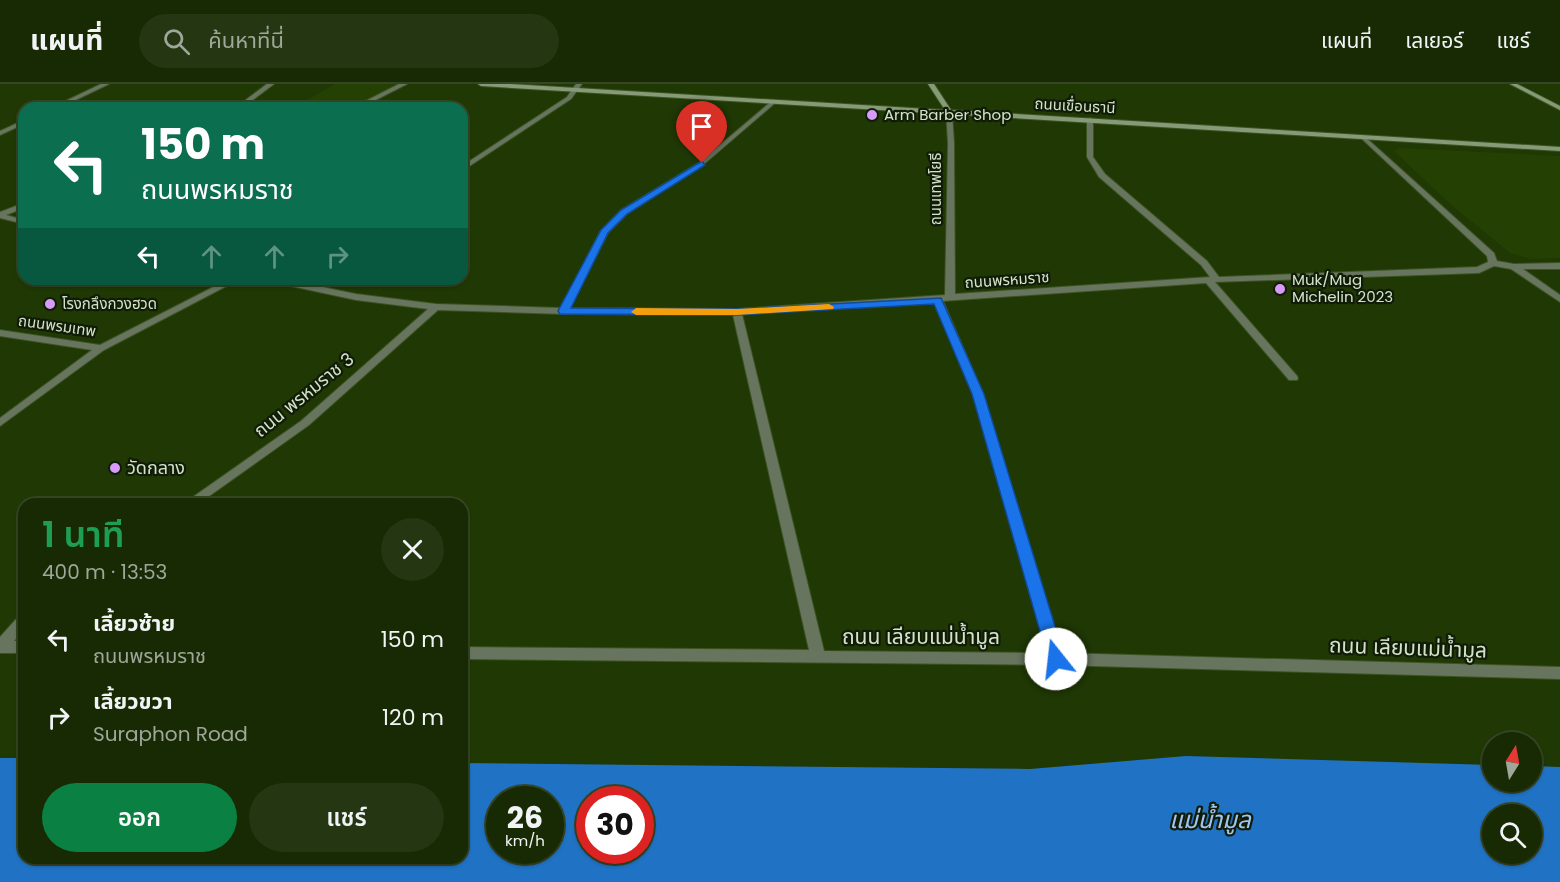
<!DOCTYPE html>
<html lang="th">
<meta charset="utf-8">
<style>
body{margin:0;font-family:Poppins,"Noto Sans Thai",sans-serif;background:#243612;color:#f1f3f6;height:100vh;display:flex;flex-direction:column;font-size:22px;white-space:nowrap}
*{box-sizing:border-box;margin:0}
p{font-size:20px;color:#9ea79a}
.icon{flex:none;width:33px;height:33px;fill:none;stroke:currentColor;stroke-width:2;stroke-linecap:round;stroke-linejoin:round}
.map{position:relative;flex:1;overflow:hidden}
.panel{position:absolute;left:18px;top:414px;width:450px;height:366px;display:flex;flex-direction:column;background:#172a03;border-radius:18px;box-shadow:0 2px 4px #0004,0 0 0 2px #364625}
.panel>*{flex:none}
.guide{position:absolute;left:18px;top:18px;width:450px;height:183px;border-radius:18px;box-shadow:0 2px 4px #0004,0 0 0 2px #364625;background:#0b6e4f;color:#fff;overflow:hidden}
.needle{width:39px;rotate:11deg}
.tools{position:absolute;left:1482px;top:648px;display:grid;gap:12px}
.tools a{display:grid;place-items:center;width:60px;height:60px;border-radius:50%;background:#172a03;box-shadow:0 2px 4px #0004,0 0 0 2px #364625;font-size:30px}
.speed{position:absolute;left:486px;top:702px;display:flex;gap:12px;font-size:30px;font-weight:700;text-align:center}
.speed>*{display:grid;place-content:center;width:78px;height:78px;border-radius:50%;background:#172a03;box-shadow:0 2px 4px #0004,0 0 0 2px #364625;line-height:1}
.speed small{font-size:15px;font-weight:400}
.speed .limit{border:9px solid #d22;background:#fff;color:#111}
.pin{position:absolute;display:grid;place-items:center;width:51px;height:51px;color:#fff;margin:-62px -26px;border-radius:50% 50% 50% 0;rotate:-45deg;box-shadow:0 0 6px #0007}
.pin .icon{rotate:45deg}
.me{position:absolute;width:66px;margin:-33px;rotate:344deg;stroke-linejoin:round;filter:drop-shadow(0 0 4px #0008)}
.turn{display:flex;align-items:center;gap:21px;height:126px;padding:0 24px;font-size:27px}
.turn .icon{width:78px;height:78px;stroke-width:2.5}
.turn b{display:block;font-size:42px;line-height:51px}
.lanes{display:flex;align-items:center;height:57px;padding:0 24px;background:#0003;justify-content:center;gap:30px;direction:ltr}
.lanes .off{opacity:.35}
.round{display:grid;place-items:center;flex:none;width:63px;height:63px;border-radius:32px;background:#243612}
.headline{display:flex;align-items:center;justify-content:space-between;height:102px;padding:0 24px}
h1{font-size:36px;font-weight:600;line-height:45px;color:#1e9e55}
.primary-button{display:flex;gap:12px;margin-top:auto;padding:12px 24px}
.primary-button a{flex:1;height:69px;border-radius:36px;background:#0b8043;color:#fff;font-size:24px;font-weight:600;line-height:69px;text-align:center}
.primary-button a+a{background:#243612;color:#f1f3f6}
ul{padding:0;list-style:none}
li{display:flex;align-items:center;gap:18px;height:78px;padding:0 24px}
li div{flex:1}
li b{display:block;font-size:22px}
li em{font-style:normal}
header{display:flex;align-items:center;gap:36px;box-sizing:border-box;height:84px;padding:0 30px;background:#172a03;border-bottom:2px solid #364625}
header strong{font-size:28px}
nav{display:flex;gap:33px;margin-inline-start:auto;font-size:21px}
.search{width:420px;height:54px;background:#243612;display:flex;align-items:center;gap:15px;box-sizing:border-box;padding:0 21px;border-radius:33px;color:#9ea79a;font-size:22px}
.map>svg:first-child{display:block}
.built{fill:#244103}
.water{fill:#2072c4;fill-rule:evenodd}
.lines{fill:none;stroke-linecap:round;stroke-linejoin:round}
.street-casing{stroke:#3c5323;stroke-width:2}
.secondary-casing{stroke:#3c5323;stroke-width:2}
.street{fill:#67745e;fill-rule:evenodd}
.secondary{fill:#869a77;fill-rule:evenodd}
.route{fill:#1a73e8;stroke:#114b97;stroke-width:1.5}
.slow{fill:#f59e0b}
.poi-dot{fill:#d79bf9;stroke:#101c07;stroke-width:2}
.labels{text-anchor:middle;stroke-width:4.5;stroke-linejoin:round;paint-order:stroke}
.far-street-label{font-size:15px;fill:#d3e3c8;stroke:#101c07}
.far-poi-label{font-size:15px;fill:#d3e3c8;stroke:#101c07;text-anchor:start}
.street-label{font-size:18px;fill:#d3e3c8;stroke:#101c07}
.poi-label{font-size:18px;fill:#d3e3c8;stroke:#101c07;text-anchor:start}
.near-street-label{font-size:21px;fill:#d3e3c8;stroke:#101c07}
.near-water-label{font-size:24px;font-style:italic;fill:#a1c5f0;stroke:#101c07}
</style>
<header>
<strong>แผนที่</strong>
<div class="search"><svg class="icon" aria-label="search" viewBox="0 0 24 24"><circle cx="10" cy="10" r="6"/><path d="M15 15l6 6"/></svg>ค้นหาที่นี่</div>
<nav><a>แผนที่</a><a>เลเยอร์</a><a>แชร์</a></nav>
</header>
<div class="map">
<svg width="1560" height="798" viewBox="0 0 1560 798">
<rect width="100%" height="100%" fill="#1f3804"/>
<g class="built">
<polygon points="335,0 398,0 350,24 293,24"/>
<polygon points="1399,64 1560,72 1560,174 1530,175 1510,169 1449,119 1394,67"/>
</g>
<path class="water" d="M 1186,672 L 1492,681 L 1492,698 L 1532,698 L 1532,682 L 1560,683 L 1560,798 L 0,798 L 0,674 L 24,674 L 24,774 L 462,774 L 462,679 L 1030,685 ZM 500,716 L 550,716 L 550,766 L 500,766 ZM 590,716 L 640,716 L 640,766 L 590,766 ZM 1492,730 L 1532,730 L 1532,770 L 1492,770 Z"/>
<g class="lines">
<defs>
<g id="street">
<polygon points="101,0 109,0 59,24 51,24"/>
<polygon points="267,0 274,0 242,24 235,24"/>
<polygon points="399,0 407,0 360,24 352,24"/>
<polygon points="576,0 582,0 571,15 462,87 462,82 567,13"/>
<path d="M 773,16 L 775,19 L 704,80 L 627,130 L 608,149 L 570,224 L 737,225 L 945,211 L 948,59 L 946,28 L 949,26 L 952,28 L 954,59 L 955,210 L 1210,193 L 1201,181 L 1099,93 L 1087,73 L 1087,36 L 1090,34 L 1093,36 L 1093,73 L 1105,90 L 1207,177 L 1219,193 L 1477,183 L 1488,178 L 1487,172 L 1361,54 L 1360,53 L 1363,51 L 1494,169 L 1497,177 L 1514,180 L 1560,179 L 1560,185 L 1523,185 L 1560,211 L 1560,218 L 1511,185 L 1494,182 L 1479,189 L 1215,198 L 1297,292 L 1298,294 L 1297,296 L 1289,296 L 1206,199 L 943,217 L 983,310 L 1062,569 L 1560,583 L 1560,595 L 1056,581 L 462,575 L 462,563 L 809,566 L 733,231 L 564,230 L 438,226 L 309,341 L 198,420 L 183,420 L 301,337 L 428,225 L 356,216 L 272,198 L 268,195 L 284,195 L 356,210 L 436,220 L 561,224 L 600,148 L 621,126 L 700,78 ZM 934,217 L 973,310 L 1047,569 L 824,567 L 742,230 Z"/>
<polygon points="24,36 24,40 0,51 0,47"/>
<polygon points="24,119 24,124 6,131 24,136 24,140 0,134 0,128"/>
<polygon points="229,195 240,195 104,266 0,342 0,334 92,266 0,252 0,246 100,261"/>
<polygon points="24,530 24,546 14,557 24,557 24,569 0,569 0,553 19,532"/>
</g>
<g id="secondary">
<polygon points="478,0 510,0 945,26 928,0 934,0 951,26 1560,63 1560,67 481,2"/>
<polygon points="1510,0 1517,0 1560,22 1560,26"/>
</g>
</defs>
<use href="#street" class="street-casing"/>
<use href="#secondary" class="secondary-casing"/>
<use href="#street" class="street"/>
<use href="#secondary" class="secondary"/>
</g>
<polygon class="route" points="702,77 705,81 627,130 608,149 571,224 737,225 941,214 984,310 1065,575 1062,580 1051,580 1048,575 972,310 934,220 737,231 560,230 558,227 601,146 621,126"/>
<polygon class="slow" points="829,220 834,223 833,225 737,231 636,231 631,228 636,224 737,225"/>
<g class="poi-dot">
<circle cx="872" cy="31" r="6"/>
<circle cx="1280" cy="205" r="6"/>
<circle cx="50" cy="220" r="6"/>
<circle cx="115" cy="384" r="6"/>
</g>
<g class="labels">
<g class="far-street-label">
<text transform="translate(1075 22) rotate(3)" y="5">ถนนเขื่อนธานี</text>
<text transform="translate(936 105) rotate(-90)" y="5">ถนนเทพโยธี</text>
<text transform="translate(1007 196) rotate(-4)" y="5">ถนนพรหมราช</text>
<text transform="translate(57 242) rotate(8)" y="5">ถนนพรมเทพ</text>
</g>
<g class="far-poi-label">
<text x="884" y="36">Arm Barber Shop</text>
<text x="1292" y="201">Muk/Mug<tspan x="1292" dy="17">Michelin 2023</tspan></text>
<text x="62" y="225">โรงกลึงกวงฮวด</text>
</g>
<g class="street-label">
<text transform="translate(304 311) rotate(-39)" y="6">ถนน พรหมราช 3</text>
</g>
<g class="poi-label">
<text x="127" y="390">วัดกลาง</text>
</g>
<g class="near-street-label">
<text x="921" y="560">ถนน เลียบแม่น้ำมูล</text>
<text transform="translate(1408 564) rotate(2)" y="7">ถนน เลียบแม่น้ำมูล</text>
</g>
<g class="near-water-label">
<text x="1210" y="744">แม่น้ำมูล</text>
</g>
</g>
</svg>
<div class="tools">
<a><svg class="needle" viewBox="-14 -14 28 28"><path d="M0-13l5 13h-10z" fill="#e53935"/><path d="M0 13l5-13h-10z" fill="#9ea79a"/></svg></a>
<a><svg class="icon" aria-label="search" viewBox="0 0 24 24"><circle cx="10" cy="10" r="6"/><path d="M15 15l6 6"/></svg></a>
</div>
<div class="speed"><div>26<small>km/h</small></div><div class="limit">30</div></div>
<div class="pin" style="left:702px;top:79px;background:#d93025"><svg class="icon" aria-label="arrive" viewBox="0 0 24 24"><path d="M6 21V4h12l-3 4 3 4H6"/></svg></div>
<svg class="me" style="left:1056px;top:575px" viewBox="-20 -20 40 40"><circle r="19" fill="#fff"/><path d="M0-13L10 11 0 6-10 11z" fill="#1a73e8"/></svg>
<div class="guide">
<div class="turn"><svg class="icon" aria-label="left" viewBox="0 0 24 24"><path d="M17 20v-9H6M10 6l-5 5 5 5"/></svg><div><b>150 m</b>ถนนพรหมราช</div></div>
<div class="lanes"><svg class="icon" aria-label="left" viewBox="0 0 24 24"><path d="M17 20v-9H6M10 6l-5 5 5 5"/></svg><svg class="icon off" aria-label="ahead" viewBox="0 0 24 24"><path d="M12 20V5M6 11l6-6 6 6"/></svg><svg class="icon off" aria-label="ahead" viewBox="0 0 24 24"><path d="M12 20V5M6 11l6-6 6 6"/></svg><svg class="icon off" aria-label="right" viewBox="0 0 24 24"><path d="M7 20v-9h11M14 6l5 5-5 5"/></svg></div>
</div>
<section class="panel">
<div class="headline"><div><h1>1 นาที</h1><p>400 m · 13:53</p></div><a class="round"><svg class="icon" aria-label="close" viewBox="0 0 24 24"><path d="M6 6l12 12M18 6L6 18"/></svg></a></div>
<ul>
<li><svg class="icon" aria-label="left" viewBox="0 0 24 24"><path d="M17 20v-9H6M10 6l-5 5 5 5"/></svg><div><b>เลี้ยวซ้าย</b><p>ถนนพรหมราช</p></div><em>150 m</em></li>
<li><svg class="icon" aria-label="right" viewBox="0 0 24 24"><path d="M7 20v-9h11M14 6l5 5-5 5"/></svg><div><b>เลี้ยวขวา</b><p>Suraphon Road</p></div><em>120 m</em></li>
</ul>
<div class="primary-button"><a>ออก</a><a>แชร์</a></div>
</section>
</div>
